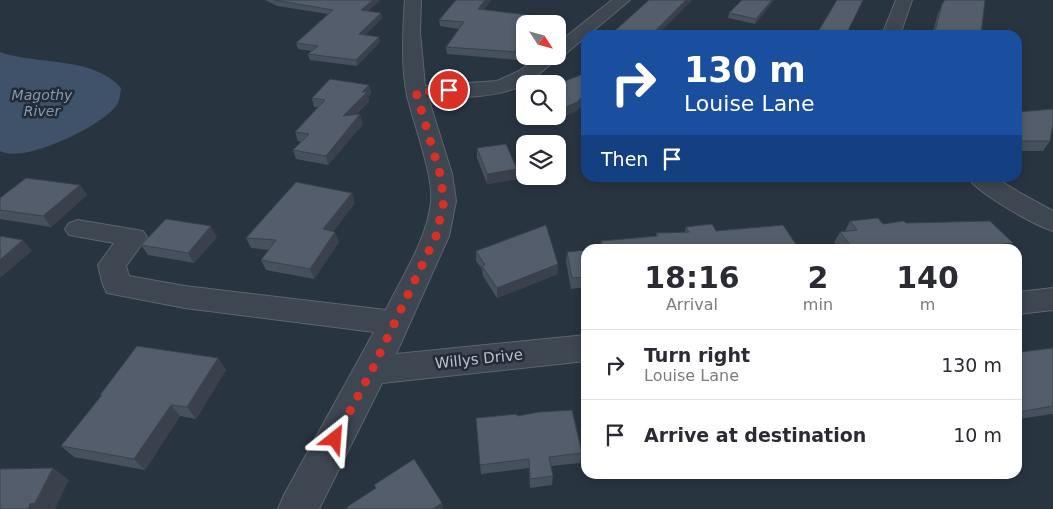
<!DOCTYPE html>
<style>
body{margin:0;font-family:"DejaVu Sans",sans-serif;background:#f2f2f3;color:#2b2b33;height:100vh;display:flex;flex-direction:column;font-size:19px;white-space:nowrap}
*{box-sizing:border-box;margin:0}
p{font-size:16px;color:#7c7c81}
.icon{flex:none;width:28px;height:28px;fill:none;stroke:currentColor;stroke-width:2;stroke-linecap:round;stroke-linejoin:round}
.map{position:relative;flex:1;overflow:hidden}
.panel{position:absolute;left:581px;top:244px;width:441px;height:235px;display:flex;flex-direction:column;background:#fff;border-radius:15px;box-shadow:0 2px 8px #0003}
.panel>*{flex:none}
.hud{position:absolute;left:581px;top:30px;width:441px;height:152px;border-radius:15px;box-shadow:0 2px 8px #0003;background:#1a4fa0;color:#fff;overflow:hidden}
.needle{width:32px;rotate:126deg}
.controls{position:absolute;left:516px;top:15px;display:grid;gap:10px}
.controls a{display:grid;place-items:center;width:50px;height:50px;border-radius:10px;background:#fff;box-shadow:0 2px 8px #0003;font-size:25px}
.pin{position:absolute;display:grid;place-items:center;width:42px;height:42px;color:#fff;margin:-21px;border:2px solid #fff;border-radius:50%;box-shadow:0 1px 5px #0007}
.me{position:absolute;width:55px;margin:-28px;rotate:28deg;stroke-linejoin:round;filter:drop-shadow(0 0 4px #0008)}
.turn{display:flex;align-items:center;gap:18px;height:105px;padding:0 20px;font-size:22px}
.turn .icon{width:65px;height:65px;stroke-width:2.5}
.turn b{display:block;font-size:35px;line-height:42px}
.then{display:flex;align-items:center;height:48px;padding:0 20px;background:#0003;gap:10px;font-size:19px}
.eta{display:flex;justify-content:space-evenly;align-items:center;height:85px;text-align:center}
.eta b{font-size:30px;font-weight:600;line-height:35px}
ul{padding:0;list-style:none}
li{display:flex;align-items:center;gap:15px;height:70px;padding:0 20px;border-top:1px solid #e1e1e2}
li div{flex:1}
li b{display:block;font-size:19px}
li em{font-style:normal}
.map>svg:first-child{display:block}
.water{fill:#405269}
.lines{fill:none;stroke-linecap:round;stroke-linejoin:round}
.minor-casing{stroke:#5c646f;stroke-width:2}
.minor{fill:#3d4651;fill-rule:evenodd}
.wall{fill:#47505d}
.shaded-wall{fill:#3a414c}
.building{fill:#535d6c;stroke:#3a414c}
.route{stroke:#d93025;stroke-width:9;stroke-dasharray:0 16.2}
.labels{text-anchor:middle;stroke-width:5;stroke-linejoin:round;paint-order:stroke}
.far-water-label{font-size:14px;font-style:italic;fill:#8598b0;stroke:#222b37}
.street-label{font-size:15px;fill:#bbc1cb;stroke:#222b37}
</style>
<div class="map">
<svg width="1053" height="509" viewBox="0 0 1053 509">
<rect width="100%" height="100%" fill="#293441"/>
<path class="water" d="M 0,52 C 36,65 94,56 121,88 C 120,94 120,101 116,106 C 100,127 24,164 0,151 Z"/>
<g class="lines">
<defs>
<g id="minor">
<path d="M 405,0 L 421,0 L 420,32 L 425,86 L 497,81 L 519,71 L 540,56 L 558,56 L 558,43 L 612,0 L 630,0 L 564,55 C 557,57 537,77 527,83 C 498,99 460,97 428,97 L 452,174 L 456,201 L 449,236 L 396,354 L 586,335 L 586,361 L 382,383 L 319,509 L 278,509 L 284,495 L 374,332 L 185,308 L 107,293 L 103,285 L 98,265 L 114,243 L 69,235 L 65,229 L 69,223 L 78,220 L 143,231 L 147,237 L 126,266 L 129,276 L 185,286 L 386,310 C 402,276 427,240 431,202 C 434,176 413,122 407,95 C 401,68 403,27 405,0 Z"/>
<polygon points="896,0 912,0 900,35 882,35"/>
<path d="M 968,178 L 996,178 L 1020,193 L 1053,211 L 1053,231 C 1034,225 979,194 968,178 Z"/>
<polygon points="1053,288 1053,310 1018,314 1018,292"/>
</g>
</defs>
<use href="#minor" class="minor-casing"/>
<use href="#minor" class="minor"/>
</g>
<g class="wall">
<polygon points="265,0 380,0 368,11 382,18 365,35 379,37 380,42 357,66 310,60 308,54 312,51 298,49 296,43 328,14 277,6"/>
<polygon points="456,0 491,0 483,10 536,16 536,24 525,24 525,45 518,60 447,54 446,47 459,29 440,26 439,20"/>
<polygon points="774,0 755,24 728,18 729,13"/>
<polygon points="945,0 981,35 932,35 938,13"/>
<polygon points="586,57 586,68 583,67 583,59"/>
<polygon points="586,73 586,101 576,111 562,117 558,114 558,84"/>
<polygon points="369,85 371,94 368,97 369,101 356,115 363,124 328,165 296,159 293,150 301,142 298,141 295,132 318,107 314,107 312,98"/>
<polygon points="1018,112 1050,141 1043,151 1018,151"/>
<polygon points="477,148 517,169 517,179 487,184 477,158"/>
<polygon points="80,185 87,195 51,227 0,219 0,198"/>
<polygon points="355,203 333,231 339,242 314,279 266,270 261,260 269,250 251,248 246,238"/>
<polygon points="850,221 883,224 906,223 1013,243 1008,249 839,249 834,242 840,232 845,231"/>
<polygon points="686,227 716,231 799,249 600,249 601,241 656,236 656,233 685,232"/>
<polygon points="217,237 194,263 148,255 141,245"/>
<polygon points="586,250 586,287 571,289 566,262 567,252"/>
<polygon points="476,251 558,274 497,298 483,276 482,269 476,261"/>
<polygon points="1053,348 1053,414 1018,419 1018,351 1021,352"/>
<polygon points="218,358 226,370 196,419 180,416 145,470 74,457 61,446 101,396 100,395"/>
<polygon points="517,416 582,453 580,463 551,466 553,476 552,485 530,488 529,468 481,474 480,465"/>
</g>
<g class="shaded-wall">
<polygon points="373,0 380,0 362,16 361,10"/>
<polygon points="485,0 491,0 479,16 478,9"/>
<polygon points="686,0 692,0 657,35 651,35"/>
<polygon points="772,0 774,0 755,24 756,19"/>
<polygon points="381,13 382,18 361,40 359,34"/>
<polygon points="536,16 536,24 532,24"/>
<polygon points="379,37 380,42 357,66 356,60"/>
<polygon points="525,38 525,45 518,60 517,52"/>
<polygon points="369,85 371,94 368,97 369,101 346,125 343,116 362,92"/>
<polygon points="586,93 586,101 576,111 562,117 562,109"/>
<polygon points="360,114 363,124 328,165 326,156"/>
<polygon points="517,169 517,179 487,184 487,174"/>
<polygon points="80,185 87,195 51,227 43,216"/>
<polygon points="352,193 355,203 327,240 323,229"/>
<polygon points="211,226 217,237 194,263 188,253"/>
<polygon points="335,232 339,242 314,279 310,269"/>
<polygon points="23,240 32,251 0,278 0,260"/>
<polygon points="558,264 558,274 497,298 497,288"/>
<polygon points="218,358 226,370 196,419 187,407"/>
<polygon points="171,405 180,416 145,470 134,459"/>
<polygon points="53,468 69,480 55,509 28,509"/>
<polygon points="442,503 443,509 433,509"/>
</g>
<g class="building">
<polygon points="274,0 373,0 361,10 381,13 359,34 379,37 356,60 308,54 318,46 296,43 333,10"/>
<polygon points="456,0 485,0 478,9 536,16 532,24 525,24 525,38 517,52 446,47 464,22 439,20"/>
<polygon points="649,0 686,0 651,35 610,35"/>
<polygon points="742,0 772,0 756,19 729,13"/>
<polygon points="837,0 863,0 846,35 816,35"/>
<polygon points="945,0 985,0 981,35 934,35 942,4"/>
<polygon points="586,73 586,93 577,102 562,109 558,105 557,84"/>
<polygon points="330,79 369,85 362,92 367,92 343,116 360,114 326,156 293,150 309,134 295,132 325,100 312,98"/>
<polygon points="1053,109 1053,124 1050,141 1018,141 1018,112"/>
<polygon points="506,144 517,169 487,174 477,148"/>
<polygon points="26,178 80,185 43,216 0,210 0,198"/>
<polygon points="296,182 352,193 323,229 335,232 310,269 261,260 276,240 246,238"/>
<polygon points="878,218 883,224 904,221 906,223 990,221 1013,243 969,248 967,246 943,249 853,249 840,232 857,230 850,221"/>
<polygon points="166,219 211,226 188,253 141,245"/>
<polygon points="712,224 716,231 783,225 799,249 602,249 603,249 601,241 658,236 656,233 689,232 686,227"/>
<polygon points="546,225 558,264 497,288 482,266 485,265 476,251"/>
<polygon points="0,236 23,240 0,260"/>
<polygon points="586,250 586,277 572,278 567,252"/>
<polygon points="137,346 218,358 187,407 171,405 134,459 61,446 102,395 100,395"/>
<polygon points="1053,348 1053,406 1019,412 1018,410 1018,351 1020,350 1021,352"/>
<polygon points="572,410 582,453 549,457 553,476 530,479 529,459 480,465 476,418 517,414 517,416 540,412"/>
<polygon points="414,459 442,503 433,509 348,509 347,507 376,488 374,485"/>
<polygon points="53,468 35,503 30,504 28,509 0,509 0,469"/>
</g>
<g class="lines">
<polyline class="route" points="335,439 372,370 436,236 444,201 440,174 416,92 449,90"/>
</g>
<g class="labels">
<g class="far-water-label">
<text x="42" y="100">Magothy<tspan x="42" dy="16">River</tspan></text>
</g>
<g class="street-label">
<text transform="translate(479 359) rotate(-6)" y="5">Willys Drive</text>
</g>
</g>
</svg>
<div class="controls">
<a><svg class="needle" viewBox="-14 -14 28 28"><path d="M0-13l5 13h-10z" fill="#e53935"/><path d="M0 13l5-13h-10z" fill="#7c7c81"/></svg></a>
<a><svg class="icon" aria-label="search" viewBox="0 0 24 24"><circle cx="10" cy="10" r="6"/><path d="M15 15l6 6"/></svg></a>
<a><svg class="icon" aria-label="layers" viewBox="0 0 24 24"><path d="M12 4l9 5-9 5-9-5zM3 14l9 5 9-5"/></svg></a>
</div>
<div class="pin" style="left:449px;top:90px;background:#d93025"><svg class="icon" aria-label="arrive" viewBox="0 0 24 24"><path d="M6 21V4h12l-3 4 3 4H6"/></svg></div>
<svg class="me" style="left:335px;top:439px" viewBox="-20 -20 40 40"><path d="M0-17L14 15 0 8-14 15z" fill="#d93025" stroke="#fff" stroke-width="4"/></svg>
<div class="hud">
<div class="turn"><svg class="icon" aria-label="right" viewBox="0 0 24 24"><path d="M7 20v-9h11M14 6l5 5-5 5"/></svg><div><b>130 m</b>Louise Lane</div></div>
<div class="then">Then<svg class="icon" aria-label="arrive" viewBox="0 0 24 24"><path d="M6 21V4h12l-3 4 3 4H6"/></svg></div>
</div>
<section class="panel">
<div class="eta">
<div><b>18:16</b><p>Arrival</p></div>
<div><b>2</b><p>min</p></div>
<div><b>140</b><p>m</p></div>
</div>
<ul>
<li><svg class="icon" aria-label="right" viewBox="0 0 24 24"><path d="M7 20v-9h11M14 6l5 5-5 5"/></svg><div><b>Turn right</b><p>Louise Lane</p></div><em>130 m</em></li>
<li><svg class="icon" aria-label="arrive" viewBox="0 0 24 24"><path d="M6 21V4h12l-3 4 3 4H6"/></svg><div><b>Arrive at destination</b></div><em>10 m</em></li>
</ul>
</section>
</div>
